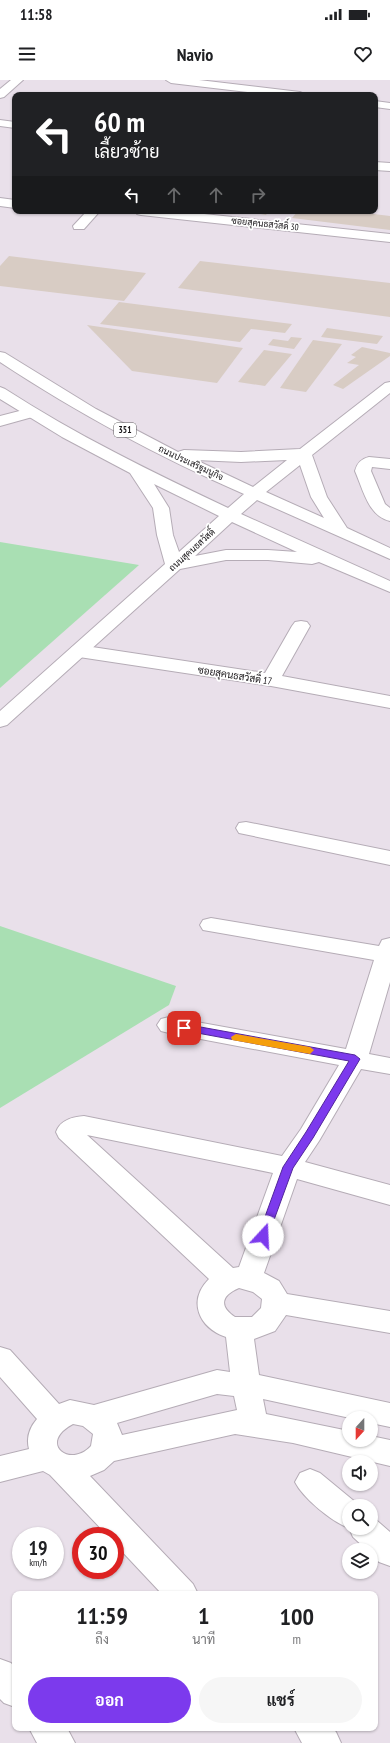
<!DOCTYPE html>
<html lang="th">
<meta charset="utf-8">
<style>
body{margin:0;font-family:"PT Sans Narrow",Sarabun,sans-serif;background:#f6f6f6;color:#202124;height:100vh;display:flex;flex-direction:column;font-size:15px;white-space:nowrap}
*{box-sizing:border-box;margin:0}
p{font-size:13px;color:#757577}
.icon{flex:none;width:22px;height:22px;fill:none;stroke:currentColor;stroke-width:2;stroke-linecap:round;stroke-linejoin:round}
.map{position:relative;flex:1;overflow:hidden}
.sheet{position:absolute;left:12px;top:1511px;width:366px;height:140px;display:flex;flex-direction:column;background:#fff;border-radius:8px;box-shadow:0 1px 3px #0004}
.sheet>*{flex:none}
.banner{position:absolute;left:12px;top:12px;width:366px;height:122px;border-radius:8px;box-shadow:0 1px 3px #0004;background:#202124;color:#fff;overflow:hidden}
.needle{width:26px;rotate:201deg}
.tools{position:absolute;left:342px;top:1331px;display:grid;gap:8px}
.tools a{display:grid;place-items:center;width:36px;height:36px;border-radius:50%;background:#fff;box-shadow:0 1px 3px #0004;font-size:20px}
.speed{position:absolute;left:12px;top:1447px;display:flex;gap:8px;font-size:20px;font-weight:700;text-align:center}
.speed>*{display:grid;place-content:center;width:52px;height:52px;border-radius:50%;background:#fff;box-shadow:0 1px 3px #0004;line-height:1}
.speed small{font-size:10px;font-weight:400}
.speed .limit{border:6px solid #d22;background:#fff;color:#111}
.pin{position:absolute;display:grid;place-items:center;width:34px;height:34px;color:#fff;margin:-17px;border-radius:8px;box-shadow:0 2px 6px #0006}
.me{position:absolute;width:44px;margin:-22px;rotate:20deg;stroke-linejoin:round;filter:drop-shadow(0 0 3px #0008)}
.turn{display:flex;align-items:center;gap:14px;height:84px;padding:0 16px;font-size:18px}
.turn .icon{width:52px;height:52px;stroke-width:2.5}
.turn b{display:block;font-size:28px;line-height:34px}
.lanes{display:flex;align-items:center;height:38px;padding:0 16px;background:#0003;justify-content:center;gap:20px;direction:ltr}
.lanes .off{opacity:.35}
.eta{display:flex;justify-content:space-evenly;align-items:center;height:68px;text-align:center}
.eta b{font-size:24px;font-weight:700;line-height:28px}
.cta{display:flex;gap:8px;margin-top:auto;padding:8px 16px}
.cta a{flex:1;height:46px;border-radius:24px;background:#7c3aed;color:#fff;font-size:16px;font-weight:700;line-height:46px;text-align:center}
.cta a+a{background:#f6f6f6;color:#202124}
.status{display:flex;justify-content:space-between;align-items:center;height:28px;padding:0 20px;background:#fff;direction:ltr}
.status svg{height:11px;fill:currentColor}
header{display:flex;justify-content:space-between;align-items:center;height:52px;padding:0 16px;background:#fff;font-size:18px;font-weight:700}
.map>svg:first-child{display:block}
.green{fill:#a9dfb3}
.building{fill:#d8ccc4}
.lines{fill:none;stroke-linecap:round;stroke-linejoin:round}
.minor-casing{stroke:#b5acb6;stroke-width:2}
.major-casing{stroke:#b5acb6;stroke-width:2}
.minor{fill:#fff;fill-rule:evenodd}
.major{fill:#fff;fill-rule:evenodd}
.route{fill:#7c3aed;stroke:#51269a}
.slow{fill:#f59e0b}
.labels{text-anchor:middle;stroke-width:3.5;stroke-linejoin:round;paint-order:stroke}
.far-street-label{font-size:9px;fill:#161316;stroke:#fff}
.shield{fill:#fff;stroke:#5c5a5c;stroke-width:1}
.shield-label{font-size:9px;font-weight:bold;fill:#161316}
.street-label{font-size:10px;fill:#161316;stroke:#fff}
</style>
<div class="status"><b>11:58</b><svg viewBox="0 0 49 12"><path d="M0 12V9h3v3zM5 12V6h3v6zM10 12V3h3v9zM15 12V0h3v12zM26 1h20v11H26zM47 4h2v5h-2z"/></svg></div>
<header><svg class="icon" aria-label="menu" viewBox="0 0 24 24"><path d="M4 6h16M4 12h16M4 18h16"/></svg>Navio<svg class="icon" aria-label="heart" viewBox="0 0 24 24"><path d="M12 20l-8-8c-3-5 5-10 8-4 3-6 11-1 8 4z"/></svg></header>
<div class="map">
<svg width="390" height="1663" viewBox="0 0 390 1663">
<rect width="100%" height="100%" fill="#e9e0ea"/>
<g class="green">
<polygon points="0,462 139,485 0,608"/>
<polygon points="0,846 176,906 169,925 0,1028"/>
</g>
<g class="building">
<polygon points="244,131 269,131 266,135"/>
<polygon points="298,131 349,131 390,136 390,150 292,138"/>
<polygon points="9,176 146,193 124,221 0,206 0,186"/>
<polygon points="200,181 390,203 390,237 178,208"/>
<polygon points="119,222 292,244 285,253 251,249 240,262 100,244"/>
<polygon points="87,245 243,268 217,303 132,291"/>
<polygon points="327,248 383,256 377,264 321,257"/>
<polygon points="291,257 302,258 294,269 268,265 273,259 288,261"/>
<polygon points="313,260 342,264 306,312 280,308"/>
<polygon points="362,267 390,273 390,276 343,309 333,305 359,285 347,283 356,277 351,275"/>
<polygon points="264,270 292,274 265,306 238,302"/>
</g>
<g class="lines">
<defs>
<g id="minor">
<polygon points="11,0 23,0 4,17 0,18 0,9"/>
<polygon points="166,0 199,0 300,12 306,15 272,15 171,3"/>
<polygon points="375,21 390,23 390,29 375,27"/>
<polygon points="0,40 15,42 15,48 0,46"/>
<polygon points="375,82 390,83 390,91 375,90"/>
<polygon points="0,118 15,120 15,128 0,126"/>
<polygon points="87,131 100,131 84,149 74,149 73,146"/>
<polygon points="135,131 176,131 390,154 390,162 141,135 137,134"/>
<polygon points="31,328 36,330 39,333 36,336 0,346 0,336"/>
<path d="M 369,377 L 390,379 L 390,389 L 372,387 L 371,391 L 385,424 L 390,428 L 390,441 C 368,436 363,409 355,391 C 357,383 361,379 369,377 Z"/>
<polygon points="301,541 307,542 310,546 282,596 390,616 390,628 271,606 79,577 72,575 70,571 72,567 79,565 265,593 292,546 295,542"/>
<polygon points="246,742 390,771 390,785 239,753 236,748 239,743"/>
<path d="M 211,838 L 379,866 L 382,860 L 390,858 L 390,902 L 369,974 L 390,978 L 390,994 L 361,989 L 319,1061 L 305,1082 L 390,1105 L 390,1125 L 297,1099 L 264,1193 L 279,1201 L 287,1214 L 390,1231 L 390,1253 L 286,1235 L 275,1251 L 254,1259 L 259,1295 L 390,1323 L 390,1347 L 371,1343 L 371,1338 L 350,1338 L 263,1319 L 266,1334 L 349,1351 L 349,1360 L 371,1360 L 371,1356 L 390,1360 L 390,1386 L 293,1363 L 235,1354 L 114,1381 L 104,1390 L 90,1396 L 193,1504 L 198,1514 L 162,1514 L 115,1464 L 115,1456 L 108,1456 L 50,1395 L 43,1391 L 0,1402 L 0,1376 L 29,1369 C 26,1358 30,1347 37,1339 L 0,1297 L 0,1267 L 10,1270 L 59,1324 L 70,1320 L 94,1325 L 217,1290 L 230,1292 L 226,1257 C 199,1248 187,1221 209,1199 L 59,1058 L 56,1052 C 60,1040 72,1037 84,1036 L 282,1076 L 301,1049 L 339,985 L 169,953 L 161,951 L 157,945 L 161,939 L 169,937 L 346,969 L 374,880 L 203,850 L 200,845 L 203,840 ZM 87,1055 L 273,1093 L 239,1187 L 233,1188 ZM 239,1208 L 253,1212 L 262,1219 L 261,1228 L 252,1237 L 235,1237 C 218,1226 222,1215 239,1208 ZM 217,1314 L 234,1316 L 237,1330 L 122,1355 L 117,1343 ZM 73,1344 L 83,1346 L 93,1354 L 91,1366 C 70,1389 37,1363 73,1344 Z"/>
<path d="M 310,1389 L 320,1393 L 360,1426 L 349,1426 L 349,1448 L 371,1448 L 371,1437 L 375,1439 L 390,1452 L 390,1486 L 379,1482 L 371,1474 L 371,1470 L 367,1470 L 353,1457 L 349,1448 C 332,1442 303,1418 295,1402 L 300,1393 Z"/>
<polygon points="0,1579 11,1583 15,1588 15,1627 4,1623 0,1619"/>
<polygon points="29,1648 67,1648 75,1663 37,1663"/>
<polygon points="294,1648 332,1648 336,1652 341,1663 302,1663"/>
</g>
<path id="major" d="M 0,272 L 5,273 L 96,329 L 178,372 L 184,370 L 241,372 L 300,369 L 385,303 L 390,302 L 390,313 L 312,375 L 327,417 L 347,448 L 390,468 L 390,479 L 257,420 L 241,434 L 390,501 L 390,512 L 319,482 L 312,484 L 268,480 L 226,480 L 180,489 L 7,645 L 0,647 L 0,631 L 165,484 L 157,455 L 153,428 L 130,393 L 62,357 L 0,319 L 0,307 L 5,309 C 76,355 152,392 228,428 L 244,414 C 157,376 79,334 0,282 ZM 196,380 L 241,382 L 287,380 L 253,407 ZM 300,385 L 311,417 L 324,438 L 266,412 ZM 154,404 L 219,436 L 179,472 L 173,455 L 169,428 ZM 232,442 L 297,472 L 268,470 L 226,470 L 195,476 Z"/>
</defs>
<use href="#minor" class="minor-casing"/>
<use href="#major" class="major-casing"/>
<use href="#minor" class="minor"/>
<use href="#major" class="major"/>
</g>
<polygon class="route" points="184,944 355,975 360,979 313,1058 293,1088 267,1159 263,1160 260,1159 258,1156 283,1087 306,1052 349,981 181,950 179,948 181,945"/>
<polygon class="slow" points="236,954 310,967 314,970 310,974 232,960 231,957"/>
<g class="labels">
<g class="far-street-label">
<text transform="translate(265 144) rotate(6)" y="3">ซอยสุคนธสวัสดิ์ 30</text>
<text transform="translate(191 383) rotate(25)" y="3">ถนนประเสริฐมนูกิจ</text>
<text transform="translate(192 470) rotate(-42)" y="3">ถนนสุคนธสวัสดิ์</text>
</g>
<rect class="shield" x="114" y="343" width="22" height="14" rx="3"/>
<g class="shield-label">
<text x="125" y="353">351</text>
</g>
<g class="street-label">
<text transform="translate(235 595) rotate(9)" y="4">ซอยสุคนธสวัสดิ์ 17</text>
</g>
</g>
</svg>
<div class="tools">
<a><svg class="needle" viewBox="-14 -14 28 28"><path d="M0-13l5 13h-10z" fill="#e53935"/><path d="M0 13l5-13h-10z" fill="#757577"/></svg></a>
<a><svg class="icon" aria-label="sound" viewBox="0 0 24 24"><path d="M4 9h4l5-4v14l-5-4H4zM17 9q2 3 0 6"/></svg></a>
<a><svg class="icon" aria-label="search" viewBox="0 0 24 24"><circle cx="10" cy="10" r="6"/><path d="M15 15l6 6"/></svg></a>
<a><svg class="icon" aria-label="layers" viewBox="0 0 24 24"><path d="M12 4l9 5-9 5-9-5zM3 14l9 5 9-5"/></svg></a>
</div>
<div class="speed"><div>19<small>km/h</small></div><div class="limit">30</div></div>
<div class="pin" style="left:184px;top:948px;background:#d93025"><svg class="icon" aria-label="arrive" viewBox="0 0 24 24"><path d="M6 21V4h12l-3 4 3 4H6"/></svg></div>
<svg class="me" style="left:263px;top:1156px" viewBox="-20 -20 40 40"><circle r="19" fill="#fff"/><path d="M0-13L10 11 0 6-10 11z" fill="#7c3aed"/></svg>
<div class="banner">
<div class="turn"><svg class="icon" aria-label="left" viewBox="0 0 24 24"><path d="M17 20v-9H6M10 6l-5 5 5 5"/></svg><div><b>60 m</b>เลี้ยวซ้าย</div></div>
<div class="lanes"><svg class="icon" aria-label="left" viewBox="0 0 24 24"><path d="M17 20v-9H6M10 6l-5 5 5 5"/></svg><svg class="icon off" aria-label="ahead" viewBox="0 0 24 24"><path d="M12 20V5M6 11l6-6 6 6"/></svg><svg class="icon off" aria-label="ahead" viewBox="0 0 24 24"><path d="M12 20V5M6 11l6-6 6 6"/></svg><svg class="icon off" aria-label="right" viewBox="0 0 24 24"><path d="M7 20v-9h11M14 6l5 5-5 5"/></svg></div>
</div>
<section class="sheet">
<div class="eta">
<div><b>11:59</b><p>ถึง</p></div>
<div><b>1</b><p>นาที</p></div>
<div><b>100</b><p>m</p></div>
</div>
<div class="cta"><a>ออก</a><a>แชร์</a></div>
</section>
</div>
